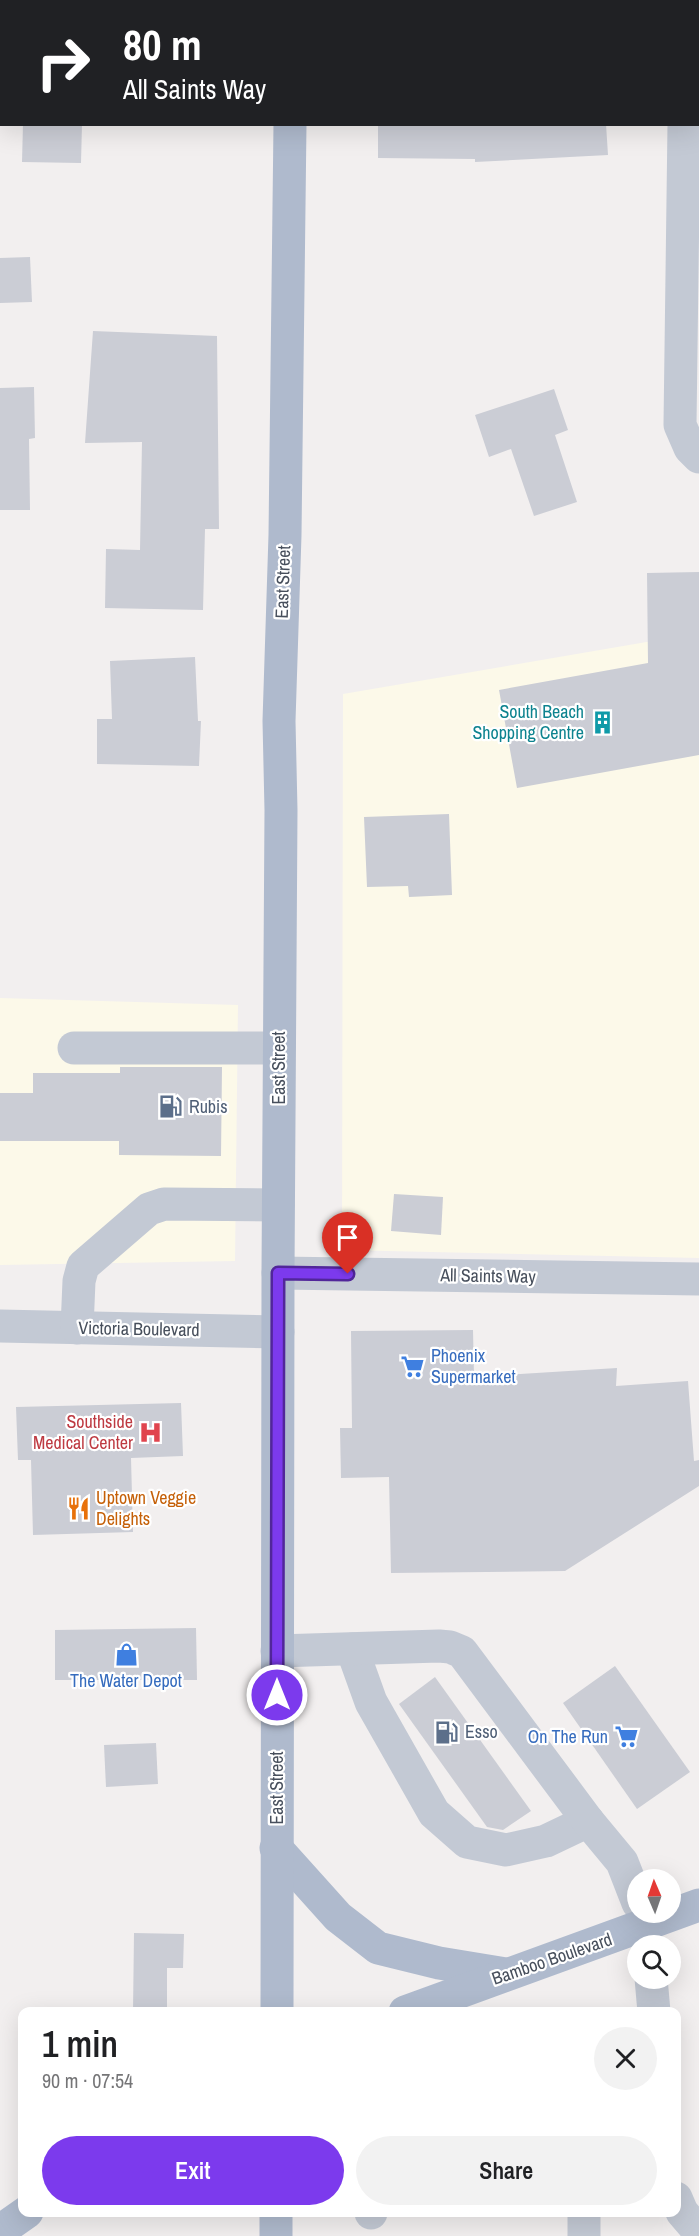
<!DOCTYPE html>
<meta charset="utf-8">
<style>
body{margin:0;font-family:"Archivo Narrow",sans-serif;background:#f2f2f2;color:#202124;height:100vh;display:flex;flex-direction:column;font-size:22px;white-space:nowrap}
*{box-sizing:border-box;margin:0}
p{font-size:20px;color:#757577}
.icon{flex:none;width:33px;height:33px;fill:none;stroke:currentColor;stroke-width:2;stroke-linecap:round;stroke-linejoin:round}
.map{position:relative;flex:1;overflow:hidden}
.details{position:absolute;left:18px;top:2007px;width:663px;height:210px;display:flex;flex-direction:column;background:#fff;border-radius:12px;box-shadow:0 6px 24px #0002}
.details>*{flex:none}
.top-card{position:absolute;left:0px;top:0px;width:699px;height:126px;box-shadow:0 6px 24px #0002;background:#202124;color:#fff;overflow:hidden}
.needle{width:39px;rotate:358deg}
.buttons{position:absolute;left:627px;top:1869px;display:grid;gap:12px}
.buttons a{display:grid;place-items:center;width:54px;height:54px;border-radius:50%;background:#fff;box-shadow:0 6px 24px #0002;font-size:30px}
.pin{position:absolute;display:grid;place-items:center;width:51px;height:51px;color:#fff;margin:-62px -26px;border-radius:50% 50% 50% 0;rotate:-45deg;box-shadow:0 0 6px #0007}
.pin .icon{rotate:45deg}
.me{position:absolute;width:66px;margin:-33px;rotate:0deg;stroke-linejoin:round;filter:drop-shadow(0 0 4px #0008)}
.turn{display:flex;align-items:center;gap:21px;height:126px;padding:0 24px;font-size:27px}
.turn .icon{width:78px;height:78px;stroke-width:2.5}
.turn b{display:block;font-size:42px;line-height:51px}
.round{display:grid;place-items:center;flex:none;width:63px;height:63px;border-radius:32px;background:#f2f2f2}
.headline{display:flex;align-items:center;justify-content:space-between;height:102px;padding:0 24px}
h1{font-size:36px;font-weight:600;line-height:45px}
.button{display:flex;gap:12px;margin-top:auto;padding:12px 24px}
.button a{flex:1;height:69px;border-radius:36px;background:#7c3aed;color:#fff;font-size:24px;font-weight:600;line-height:69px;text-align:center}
.button a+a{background:#f2f2f2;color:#202124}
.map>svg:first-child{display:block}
.commercial{fill:#fcf9e9}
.building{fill:#cbcdd5}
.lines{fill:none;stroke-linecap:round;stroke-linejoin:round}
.minor{stroke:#c3c9d4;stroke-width:33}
.major{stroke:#afbacd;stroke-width:33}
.route-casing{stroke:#51269a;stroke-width:15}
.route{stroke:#7c3aed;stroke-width:10}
.labels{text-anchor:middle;stroke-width:4.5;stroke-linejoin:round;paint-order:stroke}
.street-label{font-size:18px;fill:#474f5c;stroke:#fff}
.culture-label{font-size:18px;fill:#0d838f;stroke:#fff;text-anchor:end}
.service-label{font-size:18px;fill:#4e5e75;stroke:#fff;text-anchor:start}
.shop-label{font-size:18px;fill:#366cbe;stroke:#fff;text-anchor:start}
.health-label{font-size:18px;fill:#be3a42;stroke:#fff;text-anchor:end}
.food-label{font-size:18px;fill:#c56008;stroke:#fff;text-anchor:start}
</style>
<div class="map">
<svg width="699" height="2236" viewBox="0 0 699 2236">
<rect width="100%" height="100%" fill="#f2efef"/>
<g class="commercial">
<polygon points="699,633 699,1258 342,1250 343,694"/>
<polygon points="0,998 238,1005 235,1261 0,1265"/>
</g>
<g class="building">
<polygon points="23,124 82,124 81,163 22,162"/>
<polygon points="378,124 606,124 608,155 475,162 475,159 378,158"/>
<polygon points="30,257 32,302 0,303 0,258"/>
<polygon points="93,331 217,336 219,529 205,529 203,610 105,608 106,549 140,550 142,442 85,443"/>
<polygon points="34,387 35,438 29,439 30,510 0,510 0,388"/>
<polygon points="554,389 568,430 555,435 577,502 534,516 511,449 489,457 475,415"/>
<polygon points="699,572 699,755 517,788 499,690 648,663 647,573"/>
<polygon points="195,657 198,721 201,721 199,766 97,764 97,719 112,719 110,661"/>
<polygon points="449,814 452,895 409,897 408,886 367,887 364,817"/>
<polygon points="120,1067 222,1067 221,1156 119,1155 119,1141 0,1141 0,1093 33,1093 33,1073 120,1073"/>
<polygon points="394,1194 443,1197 441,1235 391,1231"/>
<polygon points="473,1330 474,1377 617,1368 616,1386 688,1381 694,1461 699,1460 699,1486 565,1571 391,1573 389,1477 341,1478 340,1428 352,1428 351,1331"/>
<polygon points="181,1403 183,1456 131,1458 133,1532 33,1535 31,1460 18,1460 16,1407"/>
<polygon points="196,1628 197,1680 55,1680 55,1630"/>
<polygon points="615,1666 690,1772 637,1809 563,1703"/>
<polygon points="435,1677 531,1811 503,1830 487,1827 399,1704"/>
<polygon points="156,1743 158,1784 106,1787 104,1745"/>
<polygon points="134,1933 184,1934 183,1968 167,1968 167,2012 133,2012"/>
</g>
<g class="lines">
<g class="minor">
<polyline points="686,2 686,0"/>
<polyline points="684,124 680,425 690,448 699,457"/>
<polyline points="74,1048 279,1048"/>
<polyline points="278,1273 699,1279"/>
<polyline points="0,1326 278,1332"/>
<polyline points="77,1328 79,1281 83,1266 149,1209 164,1204 278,1205"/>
<polyline points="352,1649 371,1702 434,1813 467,1842 506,1850 546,1841 588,1821"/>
<polyline points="277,1651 439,1646 450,1647 462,1652 588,1821 622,1862 638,1903"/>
<polyline points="651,1978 654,2012"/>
<polyline points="676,2198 682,2212 699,2232"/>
<polyline points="584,2212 584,2236"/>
<polyline points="371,2213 371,2212"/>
</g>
<g class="major">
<polyline points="291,2 291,0"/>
<polyline points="276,1848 338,1917 378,1948 439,1963 506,1974"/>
<polyline points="277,2012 278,1273 281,810 279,721 285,535 290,124"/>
<polyline points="405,2012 699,1905"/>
<polyline points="0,2231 27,2212"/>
<polyline points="276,2236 276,2212"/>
</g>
</g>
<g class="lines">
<defs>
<polyline id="route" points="277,1695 278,1273 348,1274"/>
</defs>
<use href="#route" class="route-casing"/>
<use href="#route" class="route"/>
</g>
<defs>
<symbol id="building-bare" viewBox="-9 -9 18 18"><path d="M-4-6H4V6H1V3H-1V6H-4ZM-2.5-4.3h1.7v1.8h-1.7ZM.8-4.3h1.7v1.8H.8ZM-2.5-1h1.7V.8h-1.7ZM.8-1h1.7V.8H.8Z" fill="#0f9aa8" stroke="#fff" stroke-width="2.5" paint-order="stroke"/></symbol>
<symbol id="fuel-bare" viewBox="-9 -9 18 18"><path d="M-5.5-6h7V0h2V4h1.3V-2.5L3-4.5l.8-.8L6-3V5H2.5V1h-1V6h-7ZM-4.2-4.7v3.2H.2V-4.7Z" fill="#5c6f8a" stroke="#fff" stroke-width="2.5" paint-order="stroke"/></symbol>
<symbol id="supermarket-bare" viewBox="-9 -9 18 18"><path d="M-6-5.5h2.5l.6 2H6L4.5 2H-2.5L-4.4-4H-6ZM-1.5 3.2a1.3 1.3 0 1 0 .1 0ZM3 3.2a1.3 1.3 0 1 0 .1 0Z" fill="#3f7fe0" stroke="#fff" stroke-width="2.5" paint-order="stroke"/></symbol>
<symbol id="hospital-bare" viewBox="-9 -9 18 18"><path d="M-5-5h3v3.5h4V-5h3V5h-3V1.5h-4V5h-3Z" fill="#e0444e" stroke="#fff" stroke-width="2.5" paint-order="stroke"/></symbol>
<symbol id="restaurant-bare" viewBox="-9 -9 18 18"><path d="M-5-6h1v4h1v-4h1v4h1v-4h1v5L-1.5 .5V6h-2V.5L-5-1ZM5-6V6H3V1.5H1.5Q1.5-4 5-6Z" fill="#e8710a" stroke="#fff" stroke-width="2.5" paint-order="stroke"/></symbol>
<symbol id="shop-bare" viewBox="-9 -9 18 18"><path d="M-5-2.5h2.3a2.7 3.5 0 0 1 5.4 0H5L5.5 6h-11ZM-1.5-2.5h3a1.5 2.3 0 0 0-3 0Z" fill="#3f7fe0" stroke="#fff" stroke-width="2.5" paint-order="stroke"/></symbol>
</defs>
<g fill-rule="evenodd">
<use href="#building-bare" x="586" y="706" width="33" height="33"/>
<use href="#fuel-bare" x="154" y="1090" width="33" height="33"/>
<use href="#supermarket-bare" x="396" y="1350" width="33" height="33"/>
<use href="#hospital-bare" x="134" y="1416" width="33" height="33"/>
<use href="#restaurant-bare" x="62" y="1492" width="33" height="33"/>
<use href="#shop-bare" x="110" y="1638" width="33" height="33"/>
<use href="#fuel-bare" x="430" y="1716" width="33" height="33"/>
<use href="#supermarket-bare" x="610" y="1720" width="33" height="33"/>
</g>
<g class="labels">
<g class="street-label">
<text transform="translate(283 582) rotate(-88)" y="6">East Street</text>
<text transform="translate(279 1068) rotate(-90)" y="6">East Street</text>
<text transform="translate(488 1276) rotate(1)" y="6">All Saints Way</text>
<text transform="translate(139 1329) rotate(1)" y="6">Victoria Boulevard</text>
<text transform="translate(277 1788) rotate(-90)" y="6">East Street</text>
<text transform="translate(552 1959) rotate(-19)" y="6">Bamboo Boulevard</text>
</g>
<g class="culture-label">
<text x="584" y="718">South Beach<tspan x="584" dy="21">Shopping Centre</tspan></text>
</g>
<g class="service-label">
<text x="189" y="1113">Rubis</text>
<text x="465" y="1738">Esso</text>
</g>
<g class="shop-label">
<text x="431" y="1362">Phoenix<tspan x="431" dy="21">Supermarket</tspan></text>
<text x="126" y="1687" text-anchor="middle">The Water Depot</text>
<text x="608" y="1743" text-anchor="end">On The Run</text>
</g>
<g class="health-label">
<text x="133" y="1428">Southside<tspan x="133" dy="21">Medical Center</tspan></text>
</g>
<g class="food-label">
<text x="96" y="1504">Uptown Veggie<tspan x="96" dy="21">Delights</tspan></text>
</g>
</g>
</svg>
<div class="buttons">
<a><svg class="needle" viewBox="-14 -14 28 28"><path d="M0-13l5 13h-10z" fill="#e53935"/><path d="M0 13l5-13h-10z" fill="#757577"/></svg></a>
<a><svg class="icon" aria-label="search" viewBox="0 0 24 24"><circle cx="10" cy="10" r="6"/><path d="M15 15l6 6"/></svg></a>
</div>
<div class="pin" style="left:348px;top:1274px;background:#d93025"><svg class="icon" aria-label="arrive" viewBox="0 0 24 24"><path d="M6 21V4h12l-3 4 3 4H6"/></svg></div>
<svg class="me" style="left:277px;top:1695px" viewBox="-20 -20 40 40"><circle r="17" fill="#7c3aed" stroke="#fff" stroke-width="3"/><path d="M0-11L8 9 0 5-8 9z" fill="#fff"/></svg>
<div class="top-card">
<div class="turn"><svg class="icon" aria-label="right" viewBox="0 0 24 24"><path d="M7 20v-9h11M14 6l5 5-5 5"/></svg><div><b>80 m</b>All Saints Way</div></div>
</div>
<section class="details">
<div class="headline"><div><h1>1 min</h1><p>90 m · 07:54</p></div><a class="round"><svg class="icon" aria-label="close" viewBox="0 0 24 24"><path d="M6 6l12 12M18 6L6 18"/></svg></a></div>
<div class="button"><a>Exit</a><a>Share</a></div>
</section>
</div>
